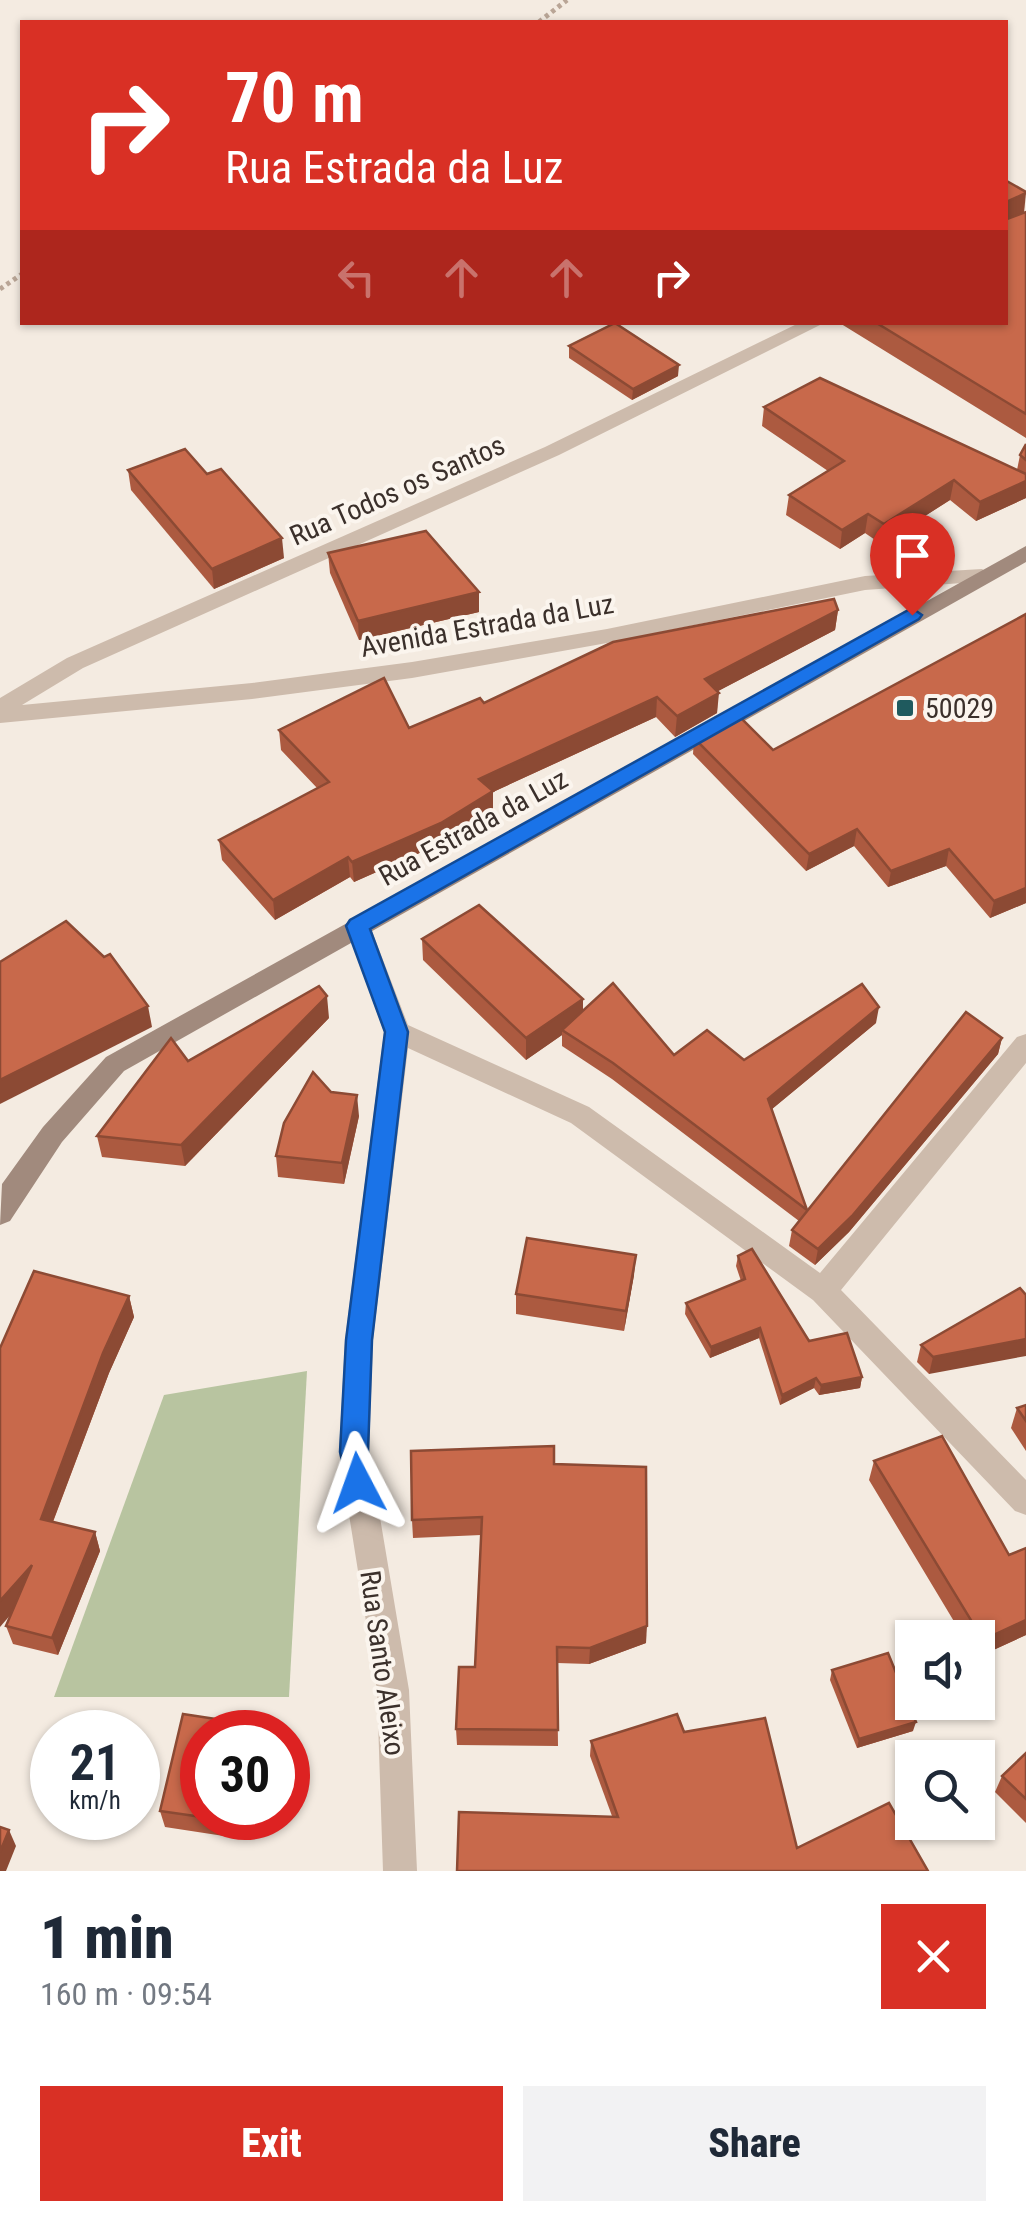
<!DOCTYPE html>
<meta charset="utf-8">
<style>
body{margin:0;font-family:"Roboto Condensed",sans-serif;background:#f2f2f3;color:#1f2937;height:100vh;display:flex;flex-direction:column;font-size:38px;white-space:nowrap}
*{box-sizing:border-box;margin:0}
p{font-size:32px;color:#747a83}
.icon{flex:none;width:55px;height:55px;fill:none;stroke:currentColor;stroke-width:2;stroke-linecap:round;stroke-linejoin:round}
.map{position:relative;height:1871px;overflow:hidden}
.sheet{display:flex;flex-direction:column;background:#fff;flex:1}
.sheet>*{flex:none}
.hud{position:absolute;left:20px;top:20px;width:988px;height:305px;border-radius:0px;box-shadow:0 2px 8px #0004;background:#d93025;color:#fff;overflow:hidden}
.controls{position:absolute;left:895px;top:1620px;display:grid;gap:20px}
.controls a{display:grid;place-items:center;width:100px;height:100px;border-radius:0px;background:#fff;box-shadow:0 2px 8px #0004;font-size:50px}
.speed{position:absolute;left:30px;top:1710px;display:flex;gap:20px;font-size:50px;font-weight:700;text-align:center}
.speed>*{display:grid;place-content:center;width:130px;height:130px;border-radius:50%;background:#fff;box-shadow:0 2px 8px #0004;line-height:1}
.speed small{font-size:25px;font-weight:400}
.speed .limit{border:15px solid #d22;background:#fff;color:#111}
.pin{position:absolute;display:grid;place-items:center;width:85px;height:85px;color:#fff;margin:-102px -42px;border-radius:50% 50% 50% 0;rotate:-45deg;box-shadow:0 0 10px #0007}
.pin .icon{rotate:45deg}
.me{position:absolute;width:110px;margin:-55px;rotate:356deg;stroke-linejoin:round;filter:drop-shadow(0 0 8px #0008)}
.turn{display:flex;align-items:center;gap:35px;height:210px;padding:0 40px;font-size:45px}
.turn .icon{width:130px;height:130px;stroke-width:2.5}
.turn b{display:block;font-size:70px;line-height:85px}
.lanes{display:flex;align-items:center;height:95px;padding:0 40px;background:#0003;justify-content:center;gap:50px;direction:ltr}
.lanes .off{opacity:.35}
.round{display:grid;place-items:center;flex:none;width:105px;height:105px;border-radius:0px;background:#f2f2f3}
.overview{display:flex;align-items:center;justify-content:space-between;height:170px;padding:0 40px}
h1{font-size:60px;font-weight:800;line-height:75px}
.action{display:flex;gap:20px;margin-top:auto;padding:20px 40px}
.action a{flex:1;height:115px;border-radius:0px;background:#d93025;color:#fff;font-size:40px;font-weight:800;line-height:115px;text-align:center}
.action a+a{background:#f2f2f3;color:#1f2937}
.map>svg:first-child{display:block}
.green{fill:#b8c4a0}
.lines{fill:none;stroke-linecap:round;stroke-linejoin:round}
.path{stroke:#b9a596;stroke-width:5;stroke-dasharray:4 4;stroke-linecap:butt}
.street{fill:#cdbbac;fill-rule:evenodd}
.secondary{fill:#a18a7d;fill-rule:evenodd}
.wall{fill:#ac5a40}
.shaded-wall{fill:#8c4a34}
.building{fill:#c8694b;stroke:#8c4a34;stroke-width:2.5}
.route{fill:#1a73e8;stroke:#114b97;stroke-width:2.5}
.poi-dot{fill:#1f5a5e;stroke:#fbf5ee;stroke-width:4}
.labels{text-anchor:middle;stroke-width:8;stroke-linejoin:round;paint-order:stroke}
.street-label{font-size:28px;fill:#3b302b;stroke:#fbf5ee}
.poi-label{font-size:28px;fill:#3b302b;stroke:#fbf5ee;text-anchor:start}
</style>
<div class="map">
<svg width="1026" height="1871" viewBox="0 0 1026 1871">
<rect width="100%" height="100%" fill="#f4ebe1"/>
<polygon class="green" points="307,1371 289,1697 54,1697 164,1395"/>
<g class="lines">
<g class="path">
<polyline points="539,22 567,0"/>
<polyline points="0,289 22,274"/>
</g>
<g class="street">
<polygon points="801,322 826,322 559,455 83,668 22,705 252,683 412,662 607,629 865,576 982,569 993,576 990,581 865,590 607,643 412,678 252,699 0,723 0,698 67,658 545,447"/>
<polygon points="358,917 367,919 370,926 408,1025 589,1107 820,1273 1017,1037 1026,1034 1026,1063 841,1290 1026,1480 1026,1515 1015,1511 813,1300 571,1123 408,1048 373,1340 369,1452 409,1690 417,1871 383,1871 377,1690 339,1452 345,1340 384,1032 346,926 349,919"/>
</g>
<polygon class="secondary" points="1026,546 1026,562 124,1071 62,1142 10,1221 0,1225 2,1184 43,1127 106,1057"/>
</g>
<g class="wall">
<polygon points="1026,212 1026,438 838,322 1005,322 1024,213"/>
<polygon points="569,346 678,376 632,400 569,358"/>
<polygon points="764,407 1017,470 1020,455 1026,444 1026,498 976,521 950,500 881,544 865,533 840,549 786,515 789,495 828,471 762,426"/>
<polygon points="128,470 284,558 214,589 131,490"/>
<polygon points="328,553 479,612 359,640 330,573"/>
<polygon points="838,610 835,630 718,691 717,713 675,737 656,717 493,792 493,811 442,843 354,882 350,877 275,920 222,860 219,840 318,789 281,750 279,730 409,728 484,703"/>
<polygon points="1026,614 1026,903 990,918 946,866 888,887 854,846 806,871 693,754 694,738 773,750"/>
<polygon points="422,939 583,1011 674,1055 744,1060 876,1023 772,1109 807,1210 806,1212 1002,1038 998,1054 849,1232 815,1265 789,1246 792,1230 799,1221 612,1079 562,1046 562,1035 526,1060 423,960"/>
<polygon points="329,1018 185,1166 102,1157 97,1136 188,1061"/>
<polygon points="331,1092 359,1116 344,1184 278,1177 276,1156"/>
<polygon points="738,1256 809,1341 862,1377 860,1388 819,1395 814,1388 780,1405 759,1338 710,1358 685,1314 686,1303 741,1281 736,1266"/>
<polygon points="634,1275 624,1331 516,1314 516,1294"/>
<polygon points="1026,1295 929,1374 917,1362 921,1345"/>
<polygon points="129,1296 134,1317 109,1373 53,1522 95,1532 100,1551 58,1655 13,1644 6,1626"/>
<polygon points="1026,1405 1026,1451 1011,1428 1017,1408"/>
<polygon points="874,1461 1009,1555 1026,1548 1026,1635 978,1657 978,1638 964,1638 869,1480"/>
<polygon points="554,1464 646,1643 589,1664 557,1663 558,1746 457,1745 456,1729 475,1667 481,1535 413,1538 412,1520"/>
<polygon points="832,1670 913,1731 857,1748 830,1680"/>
<polygon points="183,1714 249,1724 251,1732 202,1732 202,1818 251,1818 250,1840 165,1827 160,1811"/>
<polygon points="684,1732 797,1848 612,1816 590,1756 591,1741"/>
<polygon points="1026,1753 1026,1823 995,1792 1002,1776"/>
</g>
<g class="shaded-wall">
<polygon points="1026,193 1024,213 1005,221 1006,202"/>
<polygon points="679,365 678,376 632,400 633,389"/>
<polygon points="954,480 950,500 881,544 884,524"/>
<polygon points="1026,481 1026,498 976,521 980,502"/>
<polygon points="868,514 865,533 840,549 842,530"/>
<polygon points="282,538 284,558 214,589 212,569"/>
<polygon points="479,592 479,612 359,640 358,621"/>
<polygon points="838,610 835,630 703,699 705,679"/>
<polygon points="719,693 717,713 675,737 677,716"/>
<polygon points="657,697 656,717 493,792 493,811 442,843 354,882 352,862 479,779"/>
<polygon points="857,829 854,846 806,871 809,854"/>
<polygon points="949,849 946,866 888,887 891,871"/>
<polygon points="348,857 350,877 275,920 273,900"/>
<polygon points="1026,888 1026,903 990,918 994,901"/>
<polygon points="327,996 329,1018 185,1166 181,1145"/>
<polygon points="583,999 583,1020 562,1030 562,1035 526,1060 526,1038"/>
<polygon points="148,1006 152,1027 0,1104 0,1080"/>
<polygon points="879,1007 876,1023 766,1114 768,1099"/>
<polygon points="1002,1038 998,1054 849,1232 815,1265 818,1249"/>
<polygon points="357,1095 359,1116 344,1184 342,1163"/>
<polygon points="636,1255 634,1275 624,1331 626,1311"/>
<polygon points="129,1296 134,1317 109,1373 47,1537 41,1519 103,1353"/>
<polygon points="760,1328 759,1338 710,1358 711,1347"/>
<polygon points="1026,1339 1026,1356 929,1374 933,1357"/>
<polygon points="862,1377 860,1388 819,1395 821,1385"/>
<polygon points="816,1378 814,1388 780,1405 782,1395"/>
<polygon points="95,1532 100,1551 58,1655 52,1638"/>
<polygon points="32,1565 38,1583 0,1627 0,1601"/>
<polygon points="1026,1620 1026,1635 978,1657 983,1640"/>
<polygon points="647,1626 646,1643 589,1664 590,1648"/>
<polygon points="916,1722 913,1731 857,1748 859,1739"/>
<polygon points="247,1818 251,1818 250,1840 246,1824"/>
<polygon points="9,1830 16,1846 6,1871 0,1871 0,1852"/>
</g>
<g class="building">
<polygon points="1005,180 1026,192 1026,193 1006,202 1007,219 1026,212 1026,414 875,322 1005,322"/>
<polygon points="615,323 679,365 633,389 569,346"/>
<polygon points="820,378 1026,474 1026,481 980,502 954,480 884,524 868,514 842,530 789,495 844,461 764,407"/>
<polygon points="1026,444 1026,460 1020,455"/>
<polygon points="185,449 207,474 221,469 282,538 212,569 128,470"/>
<polygon points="426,531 479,592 358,621 328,553"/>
<polygon points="834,599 838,610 705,679 719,693 677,716 657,697 479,779 493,791 441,823 352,862 348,857 273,900 219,840 329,782 279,730 384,678 409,728 480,698 484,703 613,642"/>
<polygon points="1026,614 1026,888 994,901 949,849 891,871 857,829 809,854 694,738 737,714 773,750"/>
<polygon points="479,905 583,999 526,1038 422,939"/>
<polygon points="66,921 104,957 110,954 148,1006 0,1080 0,962"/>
<polygon points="613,983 674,1055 707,1030 744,1060 862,984 879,1007 768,1099 807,1210 613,1063 562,1030"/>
<polygon points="319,986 327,996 181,1145 97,1136 171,1038 188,1061"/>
<polygon points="966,1012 1002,1038 852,1216 818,1249 792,1230"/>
<polygon points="313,1072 331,1092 357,1095 342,1163 276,1156 284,1123"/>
<polygon points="527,1238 636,1255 626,1311 516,1294"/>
<polygon points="752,1249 809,1341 847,1333 862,1377 821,1385 816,1378 782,1395 760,1328 711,1347 686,1303 745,1279 738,1256"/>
<polygon points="34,1271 129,1296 103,1353 41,1519 95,1532 52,1638 6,1626 32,1565 0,1601 0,1348"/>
<polygon points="1020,1288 1026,1295 1026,1339 933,1357 921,1345"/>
<polygon points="1026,1405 1026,1421 1017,1408"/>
<polygon points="942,1436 1009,1555 1026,1548 1026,1620 983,1640 874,1461"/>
<polygon points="554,1446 554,1464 646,1467 647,1626 590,1648 557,1647 558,1730 456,1729 459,1667 475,1667 482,1517 412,1520 411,1451"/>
<polygon points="888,1653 916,1722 859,1739 832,1670"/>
<polygon points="183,1714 249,1724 248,1732 202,1732 202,1817 160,1811"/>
<polygon points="677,1714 684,1732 765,1718 797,1848 889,1803 928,1871 457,1871 459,1812 618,1817 591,1741"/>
<polygon points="1026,1753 1026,1799 1002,1776"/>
<polygon points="205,1818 247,1818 246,1824"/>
<polygon points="0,1827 9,1830 0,1852"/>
</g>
<polygon class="route" points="912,608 922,615 919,619 370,929 408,1032 372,1340 368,1452 372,1483 368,1492 358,1496 349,1492 340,1452 346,1340 385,1032 346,926 350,920"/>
<rect class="poi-dot" x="895" y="698" width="20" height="20" rx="5"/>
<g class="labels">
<g class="street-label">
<text transform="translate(397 490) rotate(-24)" y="10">Rua Todos os Santos</text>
<text transform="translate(487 625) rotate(-10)" y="10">Avenida Estrada da Luz</text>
<text transform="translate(473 827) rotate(-29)" y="10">Rua Estrada da Luz</text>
<text transform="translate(383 1663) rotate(82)" y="10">Rua Santo Aleixo</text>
</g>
<g class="poi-label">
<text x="925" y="718">50029</text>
</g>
</g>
</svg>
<div class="controls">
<a><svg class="icon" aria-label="sound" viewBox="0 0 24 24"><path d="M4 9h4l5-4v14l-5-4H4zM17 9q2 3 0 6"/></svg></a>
<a><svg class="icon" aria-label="search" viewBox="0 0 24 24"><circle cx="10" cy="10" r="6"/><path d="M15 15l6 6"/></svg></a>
</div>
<div class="speed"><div>21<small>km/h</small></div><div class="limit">30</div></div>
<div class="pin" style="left:912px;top:615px;background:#d93025"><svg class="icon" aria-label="arrive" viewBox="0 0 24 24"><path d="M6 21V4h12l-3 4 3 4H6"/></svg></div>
<svg class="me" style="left:358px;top:1483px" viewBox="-20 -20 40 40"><path d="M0-17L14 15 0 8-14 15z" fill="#1a73e8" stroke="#fff" stroke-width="4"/></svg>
<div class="hud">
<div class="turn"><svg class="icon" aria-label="right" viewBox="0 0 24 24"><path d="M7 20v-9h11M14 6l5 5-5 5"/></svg><div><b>70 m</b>Rua Estrada da Luz</div></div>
<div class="lanes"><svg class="icon off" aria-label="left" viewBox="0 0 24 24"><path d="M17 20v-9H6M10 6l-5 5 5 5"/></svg><svg class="icon off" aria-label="ahead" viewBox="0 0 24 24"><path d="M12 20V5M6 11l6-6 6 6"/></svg><svg class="icon off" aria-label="ahead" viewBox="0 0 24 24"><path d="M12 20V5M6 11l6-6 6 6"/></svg><svg class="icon" aria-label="right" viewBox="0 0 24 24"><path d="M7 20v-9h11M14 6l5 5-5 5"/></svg></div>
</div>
</div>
<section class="sheet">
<div class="overview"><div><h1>1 min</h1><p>160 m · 09:54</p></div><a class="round" style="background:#d93025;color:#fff"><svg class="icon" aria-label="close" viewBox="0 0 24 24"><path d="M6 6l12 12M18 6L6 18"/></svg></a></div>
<div class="action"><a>Exit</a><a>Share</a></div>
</section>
